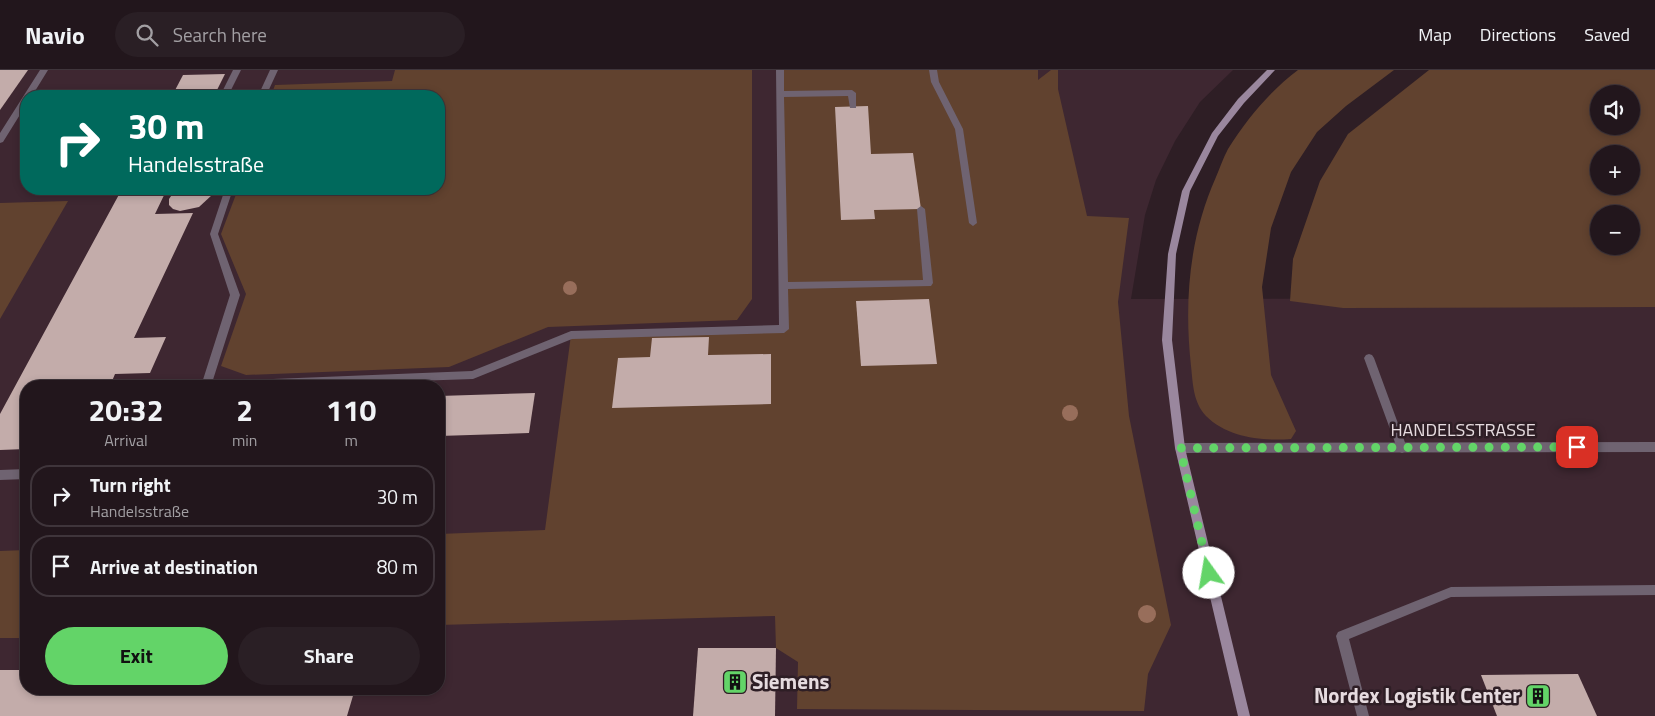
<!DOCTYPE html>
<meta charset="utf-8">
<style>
body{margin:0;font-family:"Titillium Web",sans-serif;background:#2a1f25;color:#f1f3f6;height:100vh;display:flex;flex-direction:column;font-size:19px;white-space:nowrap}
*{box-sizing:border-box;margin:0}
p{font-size:16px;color:#a29fa3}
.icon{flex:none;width:28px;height:28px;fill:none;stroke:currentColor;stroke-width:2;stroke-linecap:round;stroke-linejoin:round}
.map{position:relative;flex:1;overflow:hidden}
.details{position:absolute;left:20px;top:310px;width:425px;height:315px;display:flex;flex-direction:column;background:#22161c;border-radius:20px;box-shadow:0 2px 8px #0003,0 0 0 1px #3f353b}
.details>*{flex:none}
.guide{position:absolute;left:20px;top:20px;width:425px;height:105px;border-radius:20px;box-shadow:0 2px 8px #0003,0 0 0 1px #3f353b;background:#00695c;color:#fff;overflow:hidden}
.buttons{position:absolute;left:1590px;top:15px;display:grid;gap:10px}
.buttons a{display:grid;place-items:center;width:50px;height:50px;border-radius:50%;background:#22161c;box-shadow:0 2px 8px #0003,0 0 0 1px #3f353b;font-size:25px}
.pin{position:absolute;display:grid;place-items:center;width:42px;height:42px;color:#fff;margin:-21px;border-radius:10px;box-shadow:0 2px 8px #0006}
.me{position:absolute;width:55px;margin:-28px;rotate:347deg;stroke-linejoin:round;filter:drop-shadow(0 0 4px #0008)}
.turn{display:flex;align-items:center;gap:18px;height:105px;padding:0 25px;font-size:22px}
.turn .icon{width:65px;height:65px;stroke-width:2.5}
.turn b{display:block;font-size:35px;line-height:42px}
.eta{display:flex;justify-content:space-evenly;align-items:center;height:85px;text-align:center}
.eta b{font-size:30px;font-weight:700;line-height:35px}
.primary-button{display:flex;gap:10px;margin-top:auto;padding:10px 25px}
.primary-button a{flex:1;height:58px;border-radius:30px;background:#63d468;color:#111;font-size:20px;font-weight:700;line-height:58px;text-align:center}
.primary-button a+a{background:#2a1f25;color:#f1f3f6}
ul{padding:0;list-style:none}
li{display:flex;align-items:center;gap:15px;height:62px;margin:0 10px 8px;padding:0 15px;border:2px solid #3f353b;border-radius:20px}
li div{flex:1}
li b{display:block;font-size:19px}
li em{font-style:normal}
header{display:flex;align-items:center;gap:30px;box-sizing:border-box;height:70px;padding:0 25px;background:#22161c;border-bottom:1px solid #3f353b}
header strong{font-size:24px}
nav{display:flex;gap:28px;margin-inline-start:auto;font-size:18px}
.search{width:350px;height:45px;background:#2a1f25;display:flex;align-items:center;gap:12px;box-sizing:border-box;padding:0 18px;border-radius:28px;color:#a29fa3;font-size:19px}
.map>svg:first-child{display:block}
.built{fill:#3e2731;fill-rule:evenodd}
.green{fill:#61422f;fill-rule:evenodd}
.building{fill:#c3acaa}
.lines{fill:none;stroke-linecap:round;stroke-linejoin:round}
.lane{fill:#6f6371;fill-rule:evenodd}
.street{fill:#6f6371;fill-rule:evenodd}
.secondary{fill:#9a879e;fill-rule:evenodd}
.tree{fill:#986e5b}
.route{stroke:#63d468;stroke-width:9;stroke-dasharray:0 16.2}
.labels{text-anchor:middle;stroke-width:5;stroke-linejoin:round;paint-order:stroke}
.street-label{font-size:18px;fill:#e6dbdf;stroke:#2e1e25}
.near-poi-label{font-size:21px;font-weight:bold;fill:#e6dbdf;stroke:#2e1e25;text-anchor:start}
</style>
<header>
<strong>Navio</strong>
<div class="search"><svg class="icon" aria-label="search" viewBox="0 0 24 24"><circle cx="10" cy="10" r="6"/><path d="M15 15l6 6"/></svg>Search here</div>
<nav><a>Map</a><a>Directions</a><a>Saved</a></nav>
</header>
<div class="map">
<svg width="1655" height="646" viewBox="0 0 1655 646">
<rect width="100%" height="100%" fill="#2e1e25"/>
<path class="built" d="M 0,0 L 1233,0 L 1200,32 L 1175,71 L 1156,110 L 1145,145 L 1131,229 L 1655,228 L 1655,646 L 0,646 ZM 26,26 L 439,26 L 439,119 L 26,119 ZM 26,316 L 439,316 L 439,619 L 26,619 Z"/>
<g class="green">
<polygon points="395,0 752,0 752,229 737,250 548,257 449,297 246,305 221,296 246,224 221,164 238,119 439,119 439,26 271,26 275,15 392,11"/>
<polygon points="780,0 1038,0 1038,10 1051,0 1058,0 1058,19 1087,146 1129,148 1118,232 1129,346 1171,555 1148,604 1144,641 797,639 798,592 776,578 775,546 439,555 439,464 545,460 571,265 784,259"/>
<path d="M 1298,0 L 1394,0 L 1346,36 L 1317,62 L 1291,102 L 1271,158 L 1262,217 L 1271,305 L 1296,361 L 1291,369 C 1263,371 1228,368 1206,346 C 1193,332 1193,314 1191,296 C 1184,231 1189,168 1216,107 C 1220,98 1223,88 1228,79 C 1247,49 1270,21 1298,0 Z"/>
<path d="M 1429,0 L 1655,0 L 1655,237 L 1343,238 L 1290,231 L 1293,189 L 1320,111 L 1348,64 ZM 1599,24 L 1631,24 L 1631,56 L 1599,56 ZM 1599,84 L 1631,84 L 1631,116 L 1599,116 ZM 1599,144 L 1631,144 L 1631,176 L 1599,176 Z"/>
<polygon points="68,131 0,249 0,133"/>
<polygon points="26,480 26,568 0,568 0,481"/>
</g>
<g class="building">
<polygon points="0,0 28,0 0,40"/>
<polygon points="225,4 214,26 172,26 183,5"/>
<polygon points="868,36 871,84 913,83 921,139 874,140 875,149 841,150 835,37"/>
<polygon points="122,119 167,119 155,144 193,143 134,268 166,267 150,303 115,304 110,316 26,316 26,379 0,380 0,344"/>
<polygon points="176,119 213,119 212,125 199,137 180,141 173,139 169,135 169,129"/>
<polygon points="929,229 937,294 861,296 856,231"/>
<polygon points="709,267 708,285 771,284 771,334 612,338 618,288 650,287 652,268"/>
<polygon points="535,323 529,363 439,366 439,326"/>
<polygon points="698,578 776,578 775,646 693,646"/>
<polygon points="0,600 26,600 26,619 355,619 347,646 0,646"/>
<polygon points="1578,604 1597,646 1497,646 1481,605"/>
</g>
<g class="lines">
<g class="lane">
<polygon points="40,0 48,0 32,26 26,26 26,35 3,72 0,73 0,63"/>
<polygon points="233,0 241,0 228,26 220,26"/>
<polygon points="270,0 278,0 266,26 258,26"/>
<polygon points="776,0 784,0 784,21 852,20 856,23 856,38 850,38 848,26 784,27 788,212 923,210 917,139 921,136 925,139 933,213 931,216 788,219 789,259 784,263 572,269 473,309 267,316 269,310 273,309 472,301 571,261 779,255"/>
<polygon points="929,0 937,0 939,12 963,59 977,153 973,156 969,153 955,59 931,12"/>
<polygon points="225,119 233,119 218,164 240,225 211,316 201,316 230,225 210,164"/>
<polygon points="1369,284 1372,285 1374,288 1407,378 1406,381 1402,383 1398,381 1397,378 1364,288 1366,285"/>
<polygon points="26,399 26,409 0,410 0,400"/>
<polygon points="1655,515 1655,525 1451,527 1349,569 1369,646 1357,646 1336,566 1338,562 1451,517"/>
</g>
<polygon class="street" points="1655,372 1655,382 1180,383 1176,381 1175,378 1176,375 1180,373"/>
<polygon class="secondary" points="1267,0 1275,0 1244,33 1218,66 1190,121 1176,184 1172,270 1185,378 1250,646 1238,646 1175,378 1162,270 1168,184 1182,121 1212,63 1238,29"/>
</g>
<g class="tree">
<circle cx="570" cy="218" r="7"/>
<circle cx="1070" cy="343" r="8"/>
<circle cx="1147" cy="544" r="9"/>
</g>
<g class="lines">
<polyline class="route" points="1209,503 1180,378 1577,377"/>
</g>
<defs>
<symbol id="building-square" viewBox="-11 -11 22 22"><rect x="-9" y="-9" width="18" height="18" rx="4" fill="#63d468" stroke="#2e1e25"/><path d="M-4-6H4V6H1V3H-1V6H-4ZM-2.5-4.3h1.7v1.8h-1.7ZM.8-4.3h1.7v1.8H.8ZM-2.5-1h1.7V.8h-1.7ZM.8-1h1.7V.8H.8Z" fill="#111"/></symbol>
</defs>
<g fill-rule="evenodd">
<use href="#building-square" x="721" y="598" width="28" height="28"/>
<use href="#building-square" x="1524" y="612" width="28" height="28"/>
</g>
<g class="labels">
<g class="street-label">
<text x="1463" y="366">HANDELSSTRASSE</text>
</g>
<g class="near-poi-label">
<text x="752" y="619">Siemens</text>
<text x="1520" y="633" text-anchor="end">Nordex Logistik Center</text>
</g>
</g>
</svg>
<div class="buttons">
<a><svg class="icon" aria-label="sound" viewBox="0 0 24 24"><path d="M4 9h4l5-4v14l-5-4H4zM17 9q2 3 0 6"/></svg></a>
<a>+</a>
<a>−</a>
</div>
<div class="pin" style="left:1577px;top:377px;background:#d93025"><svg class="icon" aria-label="arrive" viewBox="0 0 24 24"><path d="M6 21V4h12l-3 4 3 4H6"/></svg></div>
<svg class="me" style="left:1209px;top:503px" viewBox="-20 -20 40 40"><circle r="19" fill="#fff"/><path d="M0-13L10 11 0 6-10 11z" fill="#63d468"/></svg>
<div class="guide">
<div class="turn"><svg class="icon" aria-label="right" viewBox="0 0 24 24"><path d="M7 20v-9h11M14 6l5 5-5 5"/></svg><div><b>30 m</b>Handelsstraße</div></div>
</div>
<section class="details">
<div class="eta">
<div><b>20:32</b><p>Arrival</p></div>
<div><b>2</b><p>min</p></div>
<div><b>110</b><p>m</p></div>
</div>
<ul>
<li><svg class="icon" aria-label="right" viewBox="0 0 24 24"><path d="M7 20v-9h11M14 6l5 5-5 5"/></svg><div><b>Turn right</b><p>Handelsstraße</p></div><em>30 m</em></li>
<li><svg class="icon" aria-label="arrive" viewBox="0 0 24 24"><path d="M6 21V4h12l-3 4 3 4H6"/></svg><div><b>Arrive at destination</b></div><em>80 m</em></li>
</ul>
<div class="primary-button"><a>Exit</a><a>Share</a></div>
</section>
</div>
